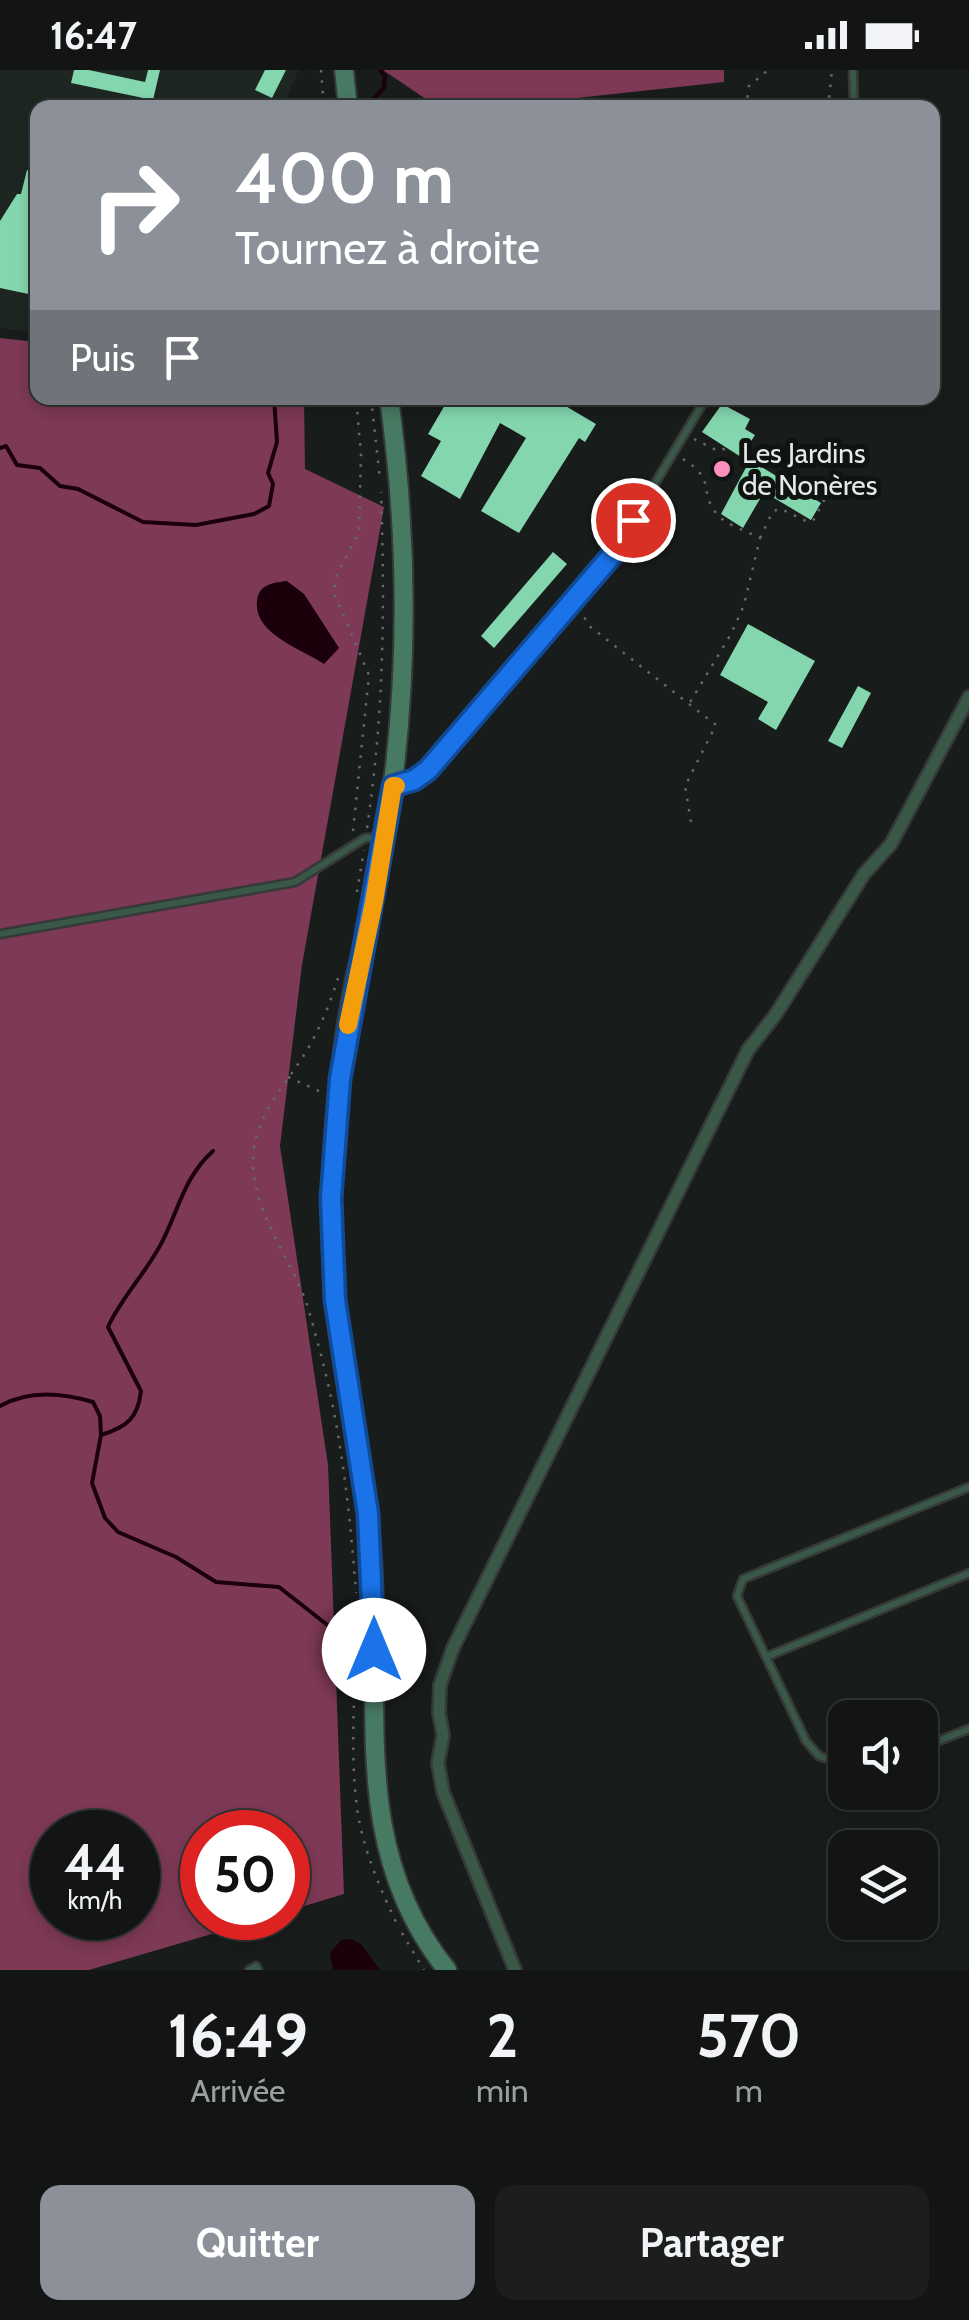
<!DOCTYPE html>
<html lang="fr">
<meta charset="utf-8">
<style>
body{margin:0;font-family:Cabin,sans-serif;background:#1b1e1d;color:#f1f3f6;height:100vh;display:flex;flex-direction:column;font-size:38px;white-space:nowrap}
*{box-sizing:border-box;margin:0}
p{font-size:32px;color:#9c9fa0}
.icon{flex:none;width:55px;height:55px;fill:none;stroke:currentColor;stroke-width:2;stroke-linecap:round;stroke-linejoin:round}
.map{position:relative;height:1900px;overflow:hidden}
.drawer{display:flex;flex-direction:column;background:#121514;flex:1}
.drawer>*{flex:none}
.top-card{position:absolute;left:30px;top:30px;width:910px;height:305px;border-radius:20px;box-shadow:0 5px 15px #0003,0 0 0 2px #313434;background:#8c9099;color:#fff;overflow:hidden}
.controls{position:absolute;left:828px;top:1630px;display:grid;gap:20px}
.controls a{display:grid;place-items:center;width:110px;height:110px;border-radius:20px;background:#121514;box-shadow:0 5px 15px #0003,0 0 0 2px #313434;font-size:50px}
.speed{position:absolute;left:30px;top:1740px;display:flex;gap:20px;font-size:50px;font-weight:700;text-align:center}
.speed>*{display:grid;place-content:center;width:130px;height:130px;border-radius:50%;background:#121514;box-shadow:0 5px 15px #0003,0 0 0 2px #313434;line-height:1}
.speed small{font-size:25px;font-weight:400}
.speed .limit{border:15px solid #d22;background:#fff;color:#111}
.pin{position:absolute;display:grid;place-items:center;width:85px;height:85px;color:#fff;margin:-42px;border:5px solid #fff;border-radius:50%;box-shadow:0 2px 10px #0007}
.me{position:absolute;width:110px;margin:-55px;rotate:0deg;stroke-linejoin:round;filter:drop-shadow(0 0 8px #0008)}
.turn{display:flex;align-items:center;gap:35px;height:210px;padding:0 40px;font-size:45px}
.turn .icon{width:130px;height:130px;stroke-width:2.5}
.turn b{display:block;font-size:70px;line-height:85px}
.then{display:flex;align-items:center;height:95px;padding:0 40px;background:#0003;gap:20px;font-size:38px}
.eta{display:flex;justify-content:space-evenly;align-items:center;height:170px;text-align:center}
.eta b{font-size:60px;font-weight:700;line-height:70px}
.button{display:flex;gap:20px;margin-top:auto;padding:20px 40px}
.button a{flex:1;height:115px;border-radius:20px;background:#8c9099;color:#fff;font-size:40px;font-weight:700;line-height:115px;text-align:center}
.button a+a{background:#1b1e1d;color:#f1f3f6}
.status{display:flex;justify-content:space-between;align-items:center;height:70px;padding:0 50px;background:#121514;direction:ltr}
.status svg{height:28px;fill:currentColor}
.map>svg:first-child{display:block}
.built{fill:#1d2621}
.forest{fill:#7d3955;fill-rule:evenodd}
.water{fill:#1b000b}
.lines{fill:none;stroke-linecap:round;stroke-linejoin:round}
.stream{stroke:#1b000b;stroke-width:4}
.building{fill:#83d6ae}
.lane-casing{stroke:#353937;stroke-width:11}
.street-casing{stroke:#353937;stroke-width:16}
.secondary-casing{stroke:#353937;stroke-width:22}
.path{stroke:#676a69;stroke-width:2.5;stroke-dasharray:2.5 8;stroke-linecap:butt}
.lane{stroke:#395848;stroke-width:6}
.street{stroke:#395848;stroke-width:11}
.secondary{stroke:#477a62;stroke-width:18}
.route-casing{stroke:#114b97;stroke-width:25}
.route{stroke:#1a73e8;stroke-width:18}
.slow{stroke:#f59e0b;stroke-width:18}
.poi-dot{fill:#fe8ebb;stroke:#0f1311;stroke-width:4}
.labels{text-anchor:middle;stroke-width:10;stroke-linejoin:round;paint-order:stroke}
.poi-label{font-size:28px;fill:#e6e9e8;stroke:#0f1311;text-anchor:start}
</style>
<div class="status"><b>16:47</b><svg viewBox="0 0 49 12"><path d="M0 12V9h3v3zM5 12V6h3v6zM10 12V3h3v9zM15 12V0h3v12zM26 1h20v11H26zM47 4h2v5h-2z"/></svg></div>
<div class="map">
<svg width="969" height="1900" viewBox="0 0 969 1900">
<rect width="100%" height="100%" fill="#181c1a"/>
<polygon class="built" points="0,0 299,0 282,37 38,38 37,264 0,258"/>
<g class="forest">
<polygon points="383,0 724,0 724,12 493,37 439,38"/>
<path d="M 0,268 L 37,272 L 38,328 L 304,328 L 305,399 L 384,437 L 302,895 L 280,1076 L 328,1395 L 344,1824 L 288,1841 L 288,1762 L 202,1762 L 202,1848 L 266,1848 L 89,1900 L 0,1900 ZM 52,1762 L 138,1762 L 138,1848 L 52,1848 Z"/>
</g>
<g class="water">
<path d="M 287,511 L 304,524 L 339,578 L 324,594 C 302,579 253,564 257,531 C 259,514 272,513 287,511 Z"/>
<polygon points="351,1869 361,1874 380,1900 333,1900 330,1883 341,1870"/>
</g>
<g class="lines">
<g class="stream">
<polyline points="365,38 384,18 385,6 380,0"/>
<polyline points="0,378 6,376 17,395 40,398 60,416 78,419 143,452 196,455 254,444 269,436 273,414 268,403 277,372 274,328"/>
<path d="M 0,1336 C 28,1320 63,1323 93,1332 L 100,1346 L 101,1365 L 92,1413 L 105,1448 L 118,1462 L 176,1487 L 216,1512 L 279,1517 L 344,1568"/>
<path d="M 101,1365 C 127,1357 138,1348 141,1321 L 108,1257 C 122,1226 148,1201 163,1170 C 179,1138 185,1106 213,1081"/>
</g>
</g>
<g class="building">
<polygon points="74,0 89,0 145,12 148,0 160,0 153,30 71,13"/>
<polygon points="265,0 286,0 272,28 255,20"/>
<polygon points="27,100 38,102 38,226 0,218 0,151 17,124 21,124"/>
<polygon points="449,328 552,328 596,354 585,372 579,368 519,463 481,441 526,368 500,353 460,429 421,406 441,371 428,364"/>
<polygon points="722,334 750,349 745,359 755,365 741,387 702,362"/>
<polygon points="750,390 821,433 811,450 764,422 743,458 721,444"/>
<polygon points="553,482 567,494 494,578 481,566"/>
<polygon points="748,554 815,591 776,660 758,649 768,632 720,605"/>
<polygon points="858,616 871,623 842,678 828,671"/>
</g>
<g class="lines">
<defs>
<g id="lane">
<polyline points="853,0 854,38"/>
<polyline points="395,716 414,710 428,700 613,484 706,328"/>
<polyline points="0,864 295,812 365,768 384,767"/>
<polyline points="766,1587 969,1503"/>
<polyline points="920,1678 969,1659"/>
<polyline points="845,1695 819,1686 806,1671 737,1526 743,1509 969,1417"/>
<polyline points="249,1900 256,1896 258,1900"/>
</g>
<polyline id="street" points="515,1900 443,1722 438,1693 443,1665 439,1643 440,1615 453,1578 748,980 776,944 864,804 891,774 969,627"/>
<g id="secondary">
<polyline points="344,0 348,38"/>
<path d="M 389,328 C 409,473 409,623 385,768 C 378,815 366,862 355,909 C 343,966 337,1026 333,1084 C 328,1153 332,1224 343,1292 C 354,1364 370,1434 373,1507 C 380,1645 352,1782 447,1900"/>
</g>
</defs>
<use href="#lane" class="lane-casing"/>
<use href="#street" class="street-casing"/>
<use href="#secondary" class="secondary-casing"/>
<g class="path">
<polyline points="321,0 324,38"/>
<polyline points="746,38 749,16 768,0"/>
<polyline points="828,38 832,0"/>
<polyline points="371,328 380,409"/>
<polyline points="694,369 718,381 727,378"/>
<path d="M 683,389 C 717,410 698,420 716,443 C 725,455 747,461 760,468 L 744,535 L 731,564 L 689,634"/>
<polyline points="760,468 773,441 781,439 806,451 813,451 827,425"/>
<polyline points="580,538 588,555 716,655 685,716 691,752"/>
<path d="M 367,758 C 384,644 385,537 381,422"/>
<polyline points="353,761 369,605 334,523 336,507 359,462 361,384 356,328"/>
<polyline points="357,822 364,780"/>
<path d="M 338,908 C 330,934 319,961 304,985 C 285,1015 260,1041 254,1078 C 246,1132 287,1182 305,1229 C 311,1246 315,1264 320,1281 C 341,1359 350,1443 356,1523"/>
<polyline points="288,1007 321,1022"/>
<path d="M 356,1541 C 357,1608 348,1679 358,1745 C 365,1784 381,1821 398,1856"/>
<polyline points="402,1863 424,1900"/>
</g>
<use href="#lane" class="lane"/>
<use href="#street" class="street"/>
<use href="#secondary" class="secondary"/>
</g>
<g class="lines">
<defs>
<polyline id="route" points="374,1580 368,1444 335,1230 331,1128 340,1009 393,716 414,710 428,700 613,484 633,450"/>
</defs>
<use href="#route" class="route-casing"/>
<use href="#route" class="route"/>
<polyline class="slow" points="348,955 374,832 393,716 396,716"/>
</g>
<circle class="poi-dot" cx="722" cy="399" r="10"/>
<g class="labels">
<g class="poi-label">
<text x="742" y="393">Les Jardins<tspan x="742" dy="32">de Nonères</tspan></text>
</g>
</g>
</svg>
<div class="controls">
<a><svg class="icon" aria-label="sound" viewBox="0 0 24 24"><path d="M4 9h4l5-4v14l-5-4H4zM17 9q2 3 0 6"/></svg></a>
<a><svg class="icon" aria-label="layers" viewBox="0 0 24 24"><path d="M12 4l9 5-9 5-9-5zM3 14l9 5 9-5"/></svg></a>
</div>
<div class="speed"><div>44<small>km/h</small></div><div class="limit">50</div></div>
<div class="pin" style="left:633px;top:450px;background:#d93025"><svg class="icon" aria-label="arrive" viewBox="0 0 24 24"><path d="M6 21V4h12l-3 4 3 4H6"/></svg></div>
<svg class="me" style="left:374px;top:1580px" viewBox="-20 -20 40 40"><circle r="19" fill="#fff"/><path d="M0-13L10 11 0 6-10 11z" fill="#1a73e8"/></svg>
<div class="top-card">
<div class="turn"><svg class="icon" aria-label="right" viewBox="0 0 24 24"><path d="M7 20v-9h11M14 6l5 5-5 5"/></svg><div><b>400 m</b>Tournez à droite</div></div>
<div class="then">Puis<svg class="icon" aria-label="arrive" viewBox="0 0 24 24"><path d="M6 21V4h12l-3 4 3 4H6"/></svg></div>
</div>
</div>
<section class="drawer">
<div class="eta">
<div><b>16:49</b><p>Arrivée</p></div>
<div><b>2</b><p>min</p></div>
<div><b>570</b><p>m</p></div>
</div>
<div class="button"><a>Quitter</a><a>Partager</a></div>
</section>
